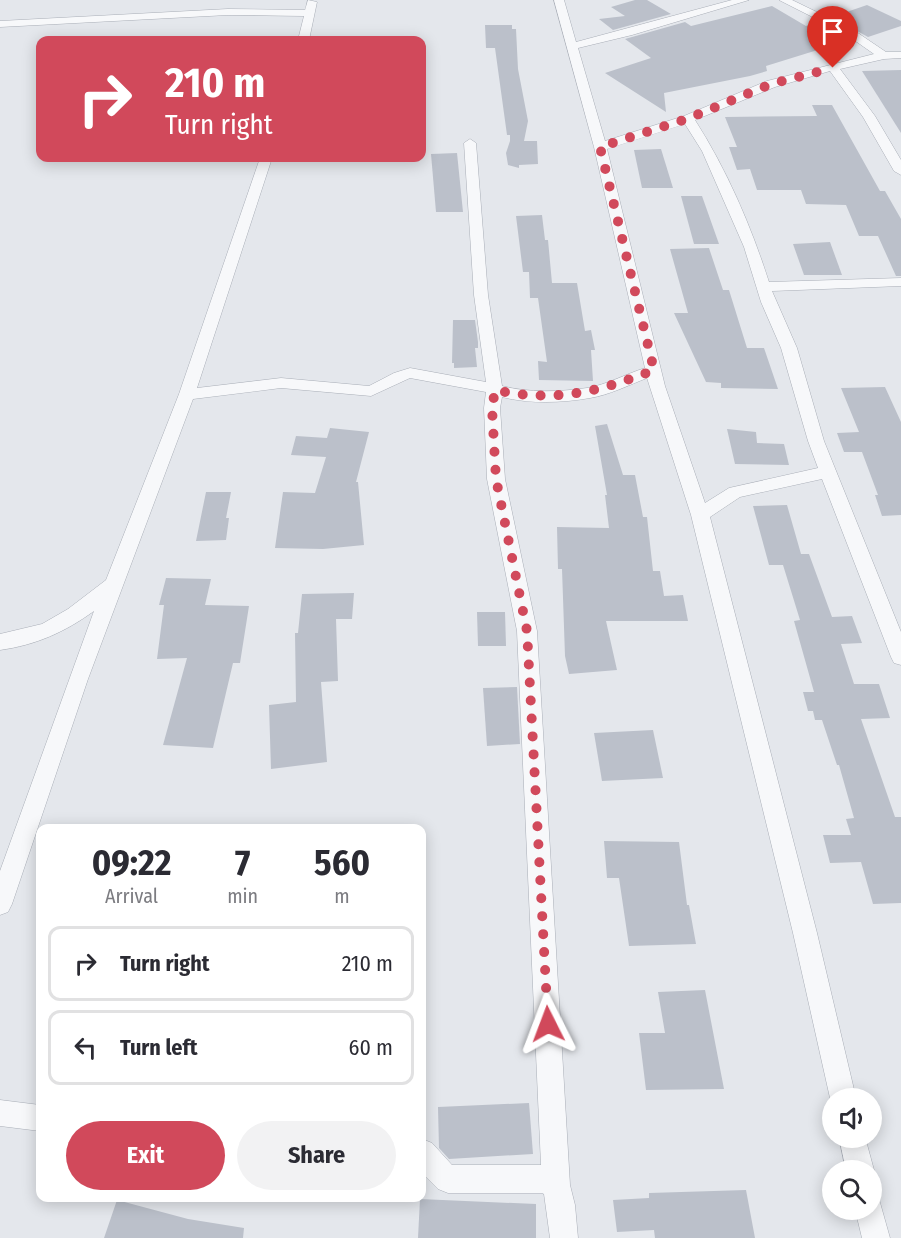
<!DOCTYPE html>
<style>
body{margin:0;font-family:"Fira Sans Condensed",sans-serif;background:#f2f2f3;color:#2b2b33;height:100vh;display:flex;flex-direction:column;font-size:22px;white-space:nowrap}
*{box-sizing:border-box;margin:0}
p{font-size:20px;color:#7c7c81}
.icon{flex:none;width:33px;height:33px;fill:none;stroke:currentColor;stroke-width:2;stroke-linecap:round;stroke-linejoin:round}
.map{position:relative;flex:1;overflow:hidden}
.side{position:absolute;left:36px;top:824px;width:390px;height:378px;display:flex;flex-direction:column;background:#fff;border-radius:12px;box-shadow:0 3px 15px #0003}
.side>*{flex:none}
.hud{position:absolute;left:36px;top:36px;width:390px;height:126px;border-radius:12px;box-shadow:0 3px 15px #0003;background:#d1495b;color:#fff;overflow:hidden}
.tools{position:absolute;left:822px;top:1088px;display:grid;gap:12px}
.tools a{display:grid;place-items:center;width:60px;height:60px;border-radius:50%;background:#fff;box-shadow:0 3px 15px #0003;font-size:30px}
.pin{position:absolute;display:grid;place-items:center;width:51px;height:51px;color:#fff;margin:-62px -26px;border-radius:50% 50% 50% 0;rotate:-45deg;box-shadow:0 0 6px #0007}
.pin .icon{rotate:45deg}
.me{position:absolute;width:66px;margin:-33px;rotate:357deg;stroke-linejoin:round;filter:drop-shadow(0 0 4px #0008)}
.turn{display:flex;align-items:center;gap:21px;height:126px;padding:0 30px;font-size:27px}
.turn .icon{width:78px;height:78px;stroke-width:2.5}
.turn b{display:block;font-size:42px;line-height:51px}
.eta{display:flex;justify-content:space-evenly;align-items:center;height:102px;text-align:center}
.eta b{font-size:36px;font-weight:700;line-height:42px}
.button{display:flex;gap:12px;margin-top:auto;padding:12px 30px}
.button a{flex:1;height:69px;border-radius:36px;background:#d1495b;color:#fff;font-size:24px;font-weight:700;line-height:69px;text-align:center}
.button a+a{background:#f2f2f3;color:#2b2b33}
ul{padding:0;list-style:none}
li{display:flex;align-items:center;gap:18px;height:75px;margin:0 12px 9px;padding:0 18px;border:3px solid #e1e1e2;border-radius:12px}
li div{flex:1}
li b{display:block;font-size:22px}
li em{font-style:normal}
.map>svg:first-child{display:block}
.building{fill:#bbc0ca}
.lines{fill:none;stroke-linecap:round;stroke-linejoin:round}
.minor-casing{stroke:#a9aeb7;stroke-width:1}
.minor{fill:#f7f8fa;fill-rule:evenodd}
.route{stroke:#d1495b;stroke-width:10;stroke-dasharray:0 18}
</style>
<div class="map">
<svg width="901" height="1238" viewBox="0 0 901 1238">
<rect width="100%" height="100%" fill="#e4e7ec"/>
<g class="building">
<polygon points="635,0 647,0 671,14 613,30 599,19 625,16 611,7"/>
<polygon points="867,5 901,21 901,26 868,37 832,17"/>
<polygon points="772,6 806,26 817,22 853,42 828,50 824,48 766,66 767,71 750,76 664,93 666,112 605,73 651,58 625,39 685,22 691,26"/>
<polygon points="485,25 512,25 512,29 516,29 518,69 528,121 524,141 537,141 538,164 519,165 519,168 508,165 506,153 510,141 510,135 507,135 495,48 486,48"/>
<polygon points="901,70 901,133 862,71"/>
<polygon points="812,105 832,105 880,191 885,191 901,219 901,276 896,276 878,236 859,236 846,205 806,204 801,190 757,190 750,169 737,170 729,147 737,147 725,117 817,116"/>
<polygon points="661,149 673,188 642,188 634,150"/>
<polygon points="457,153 463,212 436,212 431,154"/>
<polygon points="681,196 702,196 719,244 694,244"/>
<polygon points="542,215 545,240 548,240 552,283 577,283 585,331 591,330 595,350 591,350 593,381 539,380 538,361 547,362 538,298 530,298 529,272 523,272 516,216"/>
<polygon points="830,242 842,275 804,275 793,244"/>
<polygon points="709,248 723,290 729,290 747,348 764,348 778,389 721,388 721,383 706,382 674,313 688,313 670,249"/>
<polygon points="453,320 475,320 478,342 478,348 475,348 477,367 454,368 454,363 452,363"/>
<polygon points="885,387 901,422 901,515 882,516 875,495 878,495 862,452 844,452 837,433 859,432 841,388"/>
<polygon points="607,424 623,475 635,475 643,517 647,517 653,571 660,571 664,596 683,595 688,621 606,621 617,670 569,674 565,656 562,569 558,569 557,527 609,528 605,495 607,495 595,426"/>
<polygon points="330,428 369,432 356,482 358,482 364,545 323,549 275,548 283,492 315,493 326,457 291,455 296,436 327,438"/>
<polygon points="727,429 756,432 757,443 784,444 789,465 735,464"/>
<polygon points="206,492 231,492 226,518 229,518 226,540 196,541"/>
<polygon points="787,505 801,554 809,554 832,617 852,616 862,643 841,644 854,684 879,684 890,718 861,719 895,817 901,817 901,903 873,904 861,862 830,863 823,835 851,835 846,819 854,818 839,765 837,765 822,720 815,720 813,711 808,711 803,692 814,692 794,621 800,620 783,565 769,565 753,506"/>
<polygon points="166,578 211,579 205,605 249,606 240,663 233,663 213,748 163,745 187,658 157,659 164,605 159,605"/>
<polygon points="354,593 352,619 336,619 338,681 321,682 327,762 271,769 269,705 296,702 295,633 298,633 302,594"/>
<polygon points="477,612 505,612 506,646 478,646"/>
<polygon points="517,687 520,744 487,746 483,688"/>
<polygon points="653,730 663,778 602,781 594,733"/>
<polygon points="604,841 679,842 687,905 689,905 696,944 629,946 619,878 607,878"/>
<polygon points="705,990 724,1089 646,1090 639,1033 665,1033 658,992"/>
<polygon points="529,1103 533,1154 449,1159 439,1148 438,1107"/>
<polygon points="746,1190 755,1238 655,1238 654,1230 617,1232 613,1200 649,1198 649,1193"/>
<polygon points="420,1199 536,1204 536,1238 418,1238"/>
<polygon points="117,1200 188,1219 244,1228 243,1238 104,1238"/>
</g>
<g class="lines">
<defs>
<g id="minor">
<polygon points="308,0 317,2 309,40 298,40 304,16 228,15 0,27 0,21 228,9 305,10"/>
<path d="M 554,0 L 564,0 L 576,42 L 732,0 L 749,0 L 632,35 L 578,48 L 605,141 L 684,116 L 767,81 L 874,54 L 844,33 L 779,0 L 792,0 L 852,29 L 886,52 L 901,52 L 901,58 L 884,59 L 840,69 L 875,116 L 901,160 L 901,175 L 894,171 L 863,117 L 830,71 L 775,87 L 695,120 C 727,170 751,226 769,282 L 901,278 L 901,286 L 772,291 L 797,348 L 824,441 L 901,632 L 901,665 L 894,663 L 891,657 L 822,479 L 740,497 L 710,517 L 817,933 L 856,1098 L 832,1098 L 832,1104 L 830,1098 L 793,933 L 691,515 L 647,378 C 629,385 609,395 590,398 C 562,403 529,404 502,397 L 500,408 L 505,479 L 537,631 L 570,1185 L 575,1205 L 578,1238 L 550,1238 L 544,1194 L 542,1193 L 448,1193 L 438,1189 L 422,1173 L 422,1139 L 432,1143 L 452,1165 L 541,1165 L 517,631 L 487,479 L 484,408 L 486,392 L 410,378 L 371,396 L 281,388 L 193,399 L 88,679 L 12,904 L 8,912 L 0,915 L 0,871 L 94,611 C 65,632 36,645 0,650 L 0,634 L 42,624 L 68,609 L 106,580 L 179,394 L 260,158 L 272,158 L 197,388 L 281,378 L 369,386 L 394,373 L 410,368 L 486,382 L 474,295 L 464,143 L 470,139 L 476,143 L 488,295 L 502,386 C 529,393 560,392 587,388 C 606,385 626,374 645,368 L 594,147 ZM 685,124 L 702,151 L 744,247 L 761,302 L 781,348 L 808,441 L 818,468 L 729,488 L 705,503 L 665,386 L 607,149 Z"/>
<polygon points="0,1100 40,1105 40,1131 0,1126"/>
<polygon points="839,1137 865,1137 874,1170 872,1175 872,1170 846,1170"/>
<polygon points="872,1196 879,1199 890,1238 862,1238 855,1209 872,1209"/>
</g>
</defs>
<use href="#minor" class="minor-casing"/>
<use href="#minor" class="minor"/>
</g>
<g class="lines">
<path class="route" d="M 548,1024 L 527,631 L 496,479 L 492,408 L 495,390 C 555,403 599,392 654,370 L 600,147 L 687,119 L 771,84 L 833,68"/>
</g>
</svg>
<div class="tools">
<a><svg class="icon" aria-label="sound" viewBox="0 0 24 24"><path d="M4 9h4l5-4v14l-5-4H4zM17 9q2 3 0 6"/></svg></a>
<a><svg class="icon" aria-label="search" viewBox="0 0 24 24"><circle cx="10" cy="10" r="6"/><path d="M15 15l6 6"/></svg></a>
</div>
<div class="pin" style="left:833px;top:68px;background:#d93025"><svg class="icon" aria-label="arrive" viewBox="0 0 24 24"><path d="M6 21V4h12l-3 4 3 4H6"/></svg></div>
<svg class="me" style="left:548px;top:1024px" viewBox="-20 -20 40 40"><path d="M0-17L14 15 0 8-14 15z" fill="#d1495b" stroke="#fff" stroke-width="4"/></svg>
<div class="hud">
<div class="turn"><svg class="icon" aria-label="right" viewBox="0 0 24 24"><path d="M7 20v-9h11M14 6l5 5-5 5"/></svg><div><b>210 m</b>Turn right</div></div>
</div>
<section class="side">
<div class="eta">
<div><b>09:22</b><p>Arrival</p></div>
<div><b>7</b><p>min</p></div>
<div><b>560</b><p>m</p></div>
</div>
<ul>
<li><svg class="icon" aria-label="right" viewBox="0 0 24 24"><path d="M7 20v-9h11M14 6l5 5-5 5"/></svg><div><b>Turn right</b></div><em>210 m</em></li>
<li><svg class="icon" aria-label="left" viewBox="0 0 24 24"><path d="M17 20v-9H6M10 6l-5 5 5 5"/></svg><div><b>Turn left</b></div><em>60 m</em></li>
</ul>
<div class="button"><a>Exit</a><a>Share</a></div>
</section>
</div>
